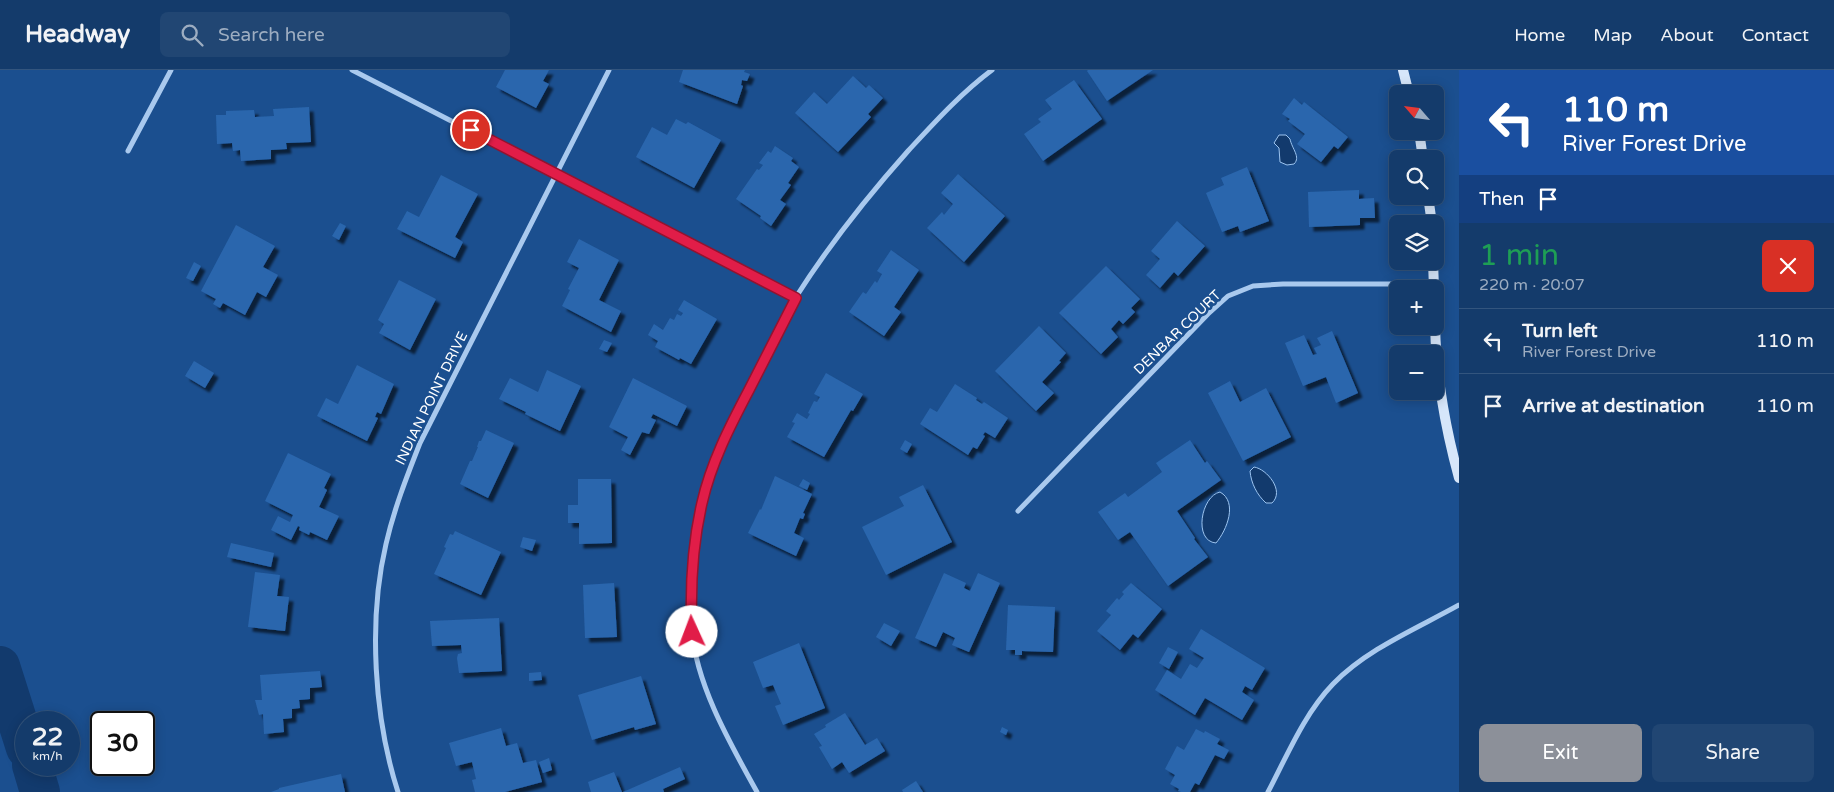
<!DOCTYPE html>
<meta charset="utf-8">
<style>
body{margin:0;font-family:"Varela Round",sans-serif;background:#214673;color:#f1f3f6;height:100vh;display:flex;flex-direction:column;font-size:19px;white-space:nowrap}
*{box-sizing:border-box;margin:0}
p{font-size:16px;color:#9dadc1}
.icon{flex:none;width:28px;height:28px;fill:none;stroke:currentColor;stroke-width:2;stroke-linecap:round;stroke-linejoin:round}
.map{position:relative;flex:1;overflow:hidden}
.details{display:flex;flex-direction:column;background:#143b6b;width:375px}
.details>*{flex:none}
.banner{background:#1a4fa0;color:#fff;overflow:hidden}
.needle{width:32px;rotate:298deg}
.tools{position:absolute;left:1389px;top:15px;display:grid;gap:10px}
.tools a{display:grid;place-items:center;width:55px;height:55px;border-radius:8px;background:#143b6b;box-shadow:0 2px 12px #0003,0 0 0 1px #33557e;font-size:25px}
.speed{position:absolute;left:15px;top:641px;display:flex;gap:10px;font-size:25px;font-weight:700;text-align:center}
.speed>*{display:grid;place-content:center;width:65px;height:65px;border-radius:50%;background:#143b6b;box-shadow:0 2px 12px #0003,0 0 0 1px #33557e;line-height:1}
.speed small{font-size:12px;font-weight:400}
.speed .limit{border:2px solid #111;border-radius:8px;background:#fff;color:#111}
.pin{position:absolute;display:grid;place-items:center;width:42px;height:42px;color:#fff;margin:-21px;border:2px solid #fff;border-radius:50%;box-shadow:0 1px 5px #0007}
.me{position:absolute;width:55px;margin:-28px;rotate:358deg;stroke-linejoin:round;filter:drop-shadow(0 0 4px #0008)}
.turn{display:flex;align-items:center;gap:18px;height:105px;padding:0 20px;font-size:22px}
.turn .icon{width:65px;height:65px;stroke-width:2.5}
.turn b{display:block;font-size:35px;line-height:42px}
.then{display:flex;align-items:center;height:48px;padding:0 20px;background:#0003;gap:10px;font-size:19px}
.round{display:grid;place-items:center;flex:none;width:52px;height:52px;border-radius:8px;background:#214673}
.summary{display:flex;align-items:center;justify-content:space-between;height:85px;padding:0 20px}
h1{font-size:30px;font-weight:600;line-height:38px;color:#1e9e55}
.action{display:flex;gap:10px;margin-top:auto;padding:10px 20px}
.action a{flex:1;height:58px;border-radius:8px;background:#8c9099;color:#fff;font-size:20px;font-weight:600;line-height:58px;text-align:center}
.action a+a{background:#214673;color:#f1f3f6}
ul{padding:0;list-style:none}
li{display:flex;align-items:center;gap:15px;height:65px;padding:0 20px;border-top:1px solid #33557e}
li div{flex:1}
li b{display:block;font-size:19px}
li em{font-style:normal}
header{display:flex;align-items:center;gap:30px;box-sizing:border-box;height:70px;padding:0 25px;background:#143b6b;border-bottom:1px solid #33557e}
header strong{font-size:24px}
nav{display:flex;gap:28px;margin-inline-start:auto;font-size:18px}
.search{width:350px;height:45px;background:#214673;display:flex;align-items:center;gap:12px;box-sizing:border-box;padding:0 18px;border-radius:8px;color:#9dadc1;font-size:19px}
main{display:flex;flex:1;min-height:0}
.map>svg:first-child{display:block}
.water{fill:#123a6d;stroke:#9cc4f0}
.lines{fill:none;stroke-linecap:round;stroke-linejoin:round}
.river{stroke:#123a6d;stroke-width:40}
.building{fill:#2a66ad;filter:url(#shadow)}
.minor{stroke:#a9c9ee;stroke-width:5}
.secondary{stroke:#d6e6fa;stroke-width:10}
.route-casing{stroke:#92132f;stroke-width:12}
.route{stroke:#e11d48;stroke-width:9}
.labels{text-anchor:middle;stroke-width:5;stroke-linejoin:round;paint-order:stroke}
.street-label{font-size:14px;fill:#fff;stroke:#1b4f8f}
</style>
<header>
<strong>Headway</strong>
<div class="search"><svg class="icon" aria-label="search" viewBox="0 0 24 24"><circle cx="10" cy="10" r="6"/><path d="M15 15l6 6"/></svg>Search here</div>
<nav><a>Home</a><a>Map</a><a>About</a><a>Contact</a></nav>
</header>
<main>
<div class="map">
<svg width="1459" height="722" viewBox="0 0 1459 722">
<defs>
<filter id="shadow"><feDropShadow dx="4.5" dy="4.5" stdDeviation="1" flood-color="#0009"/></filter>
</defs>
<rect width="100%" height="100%" fill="#1b4f8f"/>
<g class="water">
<path d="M 1279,65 L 1286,65 L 1290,69 C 1292,79 1301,87 1294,94 L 1287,95 L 1280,92 L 1279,78 L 1274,73 Z"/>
<path d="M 1254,397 C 1267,399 1285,421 1272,433 L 1266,433 C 1257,425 1251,413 1250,401 Z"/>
<path d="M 1220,422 C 1238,432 1227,460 1216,473 C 1193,471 1201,426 1220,422 Z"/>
</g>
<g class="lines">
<g class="river">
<polyline points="0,596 26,678"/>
<polyline points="32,695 40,722"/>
</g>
</g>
<g class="building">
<polygon points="505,0 549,0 543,11 549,14 536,38 496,17"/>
<polygon points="683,0 745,0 744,2 750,4 747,11 742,10 741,15 743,16 737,34 679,12"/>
<polygon points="1088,0 1153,0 1107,31 1087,1"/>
<polygon points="853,6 866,18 869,15 883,28 868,44 871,47 838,82 795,43 814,22 827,34"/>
<polygon points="1074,10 1102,49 1043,91 1024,64 1041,52 1038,49 1052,39 1045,30"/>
<polygon points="1294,28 1302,35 1304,32 1348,67 1338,79 1334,76 1321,92 1297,74 1305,64 1288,51 1290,49 1282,44"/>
<polygon points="309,37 311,72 286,73 287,79 271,80 271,89 241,91 240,80 233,81 232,73 217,74 216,45 226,45 226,41 254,40 255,47 274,46 273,39"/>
<polygon points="676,49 686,54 688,52 721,70 694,118 636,87 652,57 667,65"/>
<polygon points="775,76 793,88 791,91 799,97 788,113 791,115 780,130 786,134 771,156 760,148 761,146 736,129 757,99 759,100 763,95 759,93 768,81 771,83"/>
<polygon points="1247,97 1269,151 1240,162 1238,156 1222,162 1206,123 1224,115 1221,108"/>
<polygon points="958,104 1005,146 964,192 927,158 942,142 944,145 953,134 941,123"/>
<polygon points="441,105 478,124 455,167 463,172 455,188 397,159 407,141 419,147"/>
<polygon points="1359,120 1359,129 1374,128 1375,148 1360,148 1360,155 1309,157 1308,122"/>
<polygon points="1177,151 1205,176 1178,206 1174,202 1160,218 1146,205 1160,189 1151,181"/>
<polygon points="340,153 346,156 339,170 332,166"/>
<polygon points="236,155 275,176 263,197 278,205 266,227 257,222 245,245 223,233 220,238 213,234 216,229 201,221"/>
<polygon points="579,169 619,190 599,230 621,241 611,262 562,236 570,220 568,219 579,198 567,192"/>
<polygon points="891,180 919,200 894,237 901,242 884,266 849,242 863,222 866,224 875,211 877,213 882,204 877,201"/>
<polygon points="194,192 201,196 193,211 186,208"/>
<polygon points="1106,196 1140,229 1131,238 1135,242 1123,254 1119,250 1111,259 1118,267 1101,284 1059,243"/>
<polygon points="399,210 436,229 410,280 379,263 384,254 378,250"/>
<polygon points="684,230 717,249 691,294 680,288 679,290 655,277 658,271 648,265 654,254 663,260 670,248 674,250 677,244 681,246 683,243 678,240"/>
<polygon points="1039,256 1066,283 1059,291 1061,292 1042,312 1054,323 1036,341 995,301"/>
<polygon points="1332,261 1358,323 1336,333 1326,307 1303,316 1285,273 1304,265 1313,285 1317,284 1314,278 1321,275 1317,268"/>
<polygon points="604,270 612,273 607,282 599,279"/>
<polygon points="194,291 214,303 205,318 185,306"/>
<polygon points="357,295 394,314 381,344 377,342 375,347 378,348 367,371 317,346 326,328 338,334"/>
<polygon points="547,300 581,316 560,361 525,344 526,342 499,329 510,308 538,322"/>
<polygon points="826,303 863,324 853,341 851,340 824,387 787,367 795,353 792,352 797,343 807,349 810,344 808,343 814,331 817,332 820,327 814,324"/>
<polygon points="633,308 687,336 677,356 653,344 651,348 656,350 649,364 642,362 630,385 621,380 628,367 609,357"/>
<polygon points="1230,311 1240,332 1266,318 1291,367 1243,391 1208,323"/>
<polygon points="955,314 977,328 976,330 982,334 984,332 1008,348 995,368 985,362 983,365 985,366 977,379 973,377 968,385 920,354 930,338 937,342"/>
<polygon points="486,360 514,373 488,428 460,414 470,391 472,391 478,377 477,377 479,371 481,371"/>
<polygon points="905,370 912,374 907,383 900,379"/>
<polygon points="1190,370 1205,393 1207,391 1221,410 1177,441 1195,468 1194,469 1208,487 1168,516 1130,462 1118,470 1098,442 1125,423 1128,427 1162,402 1156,393"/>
<polygon points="288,383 331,404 324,418 327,420 319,437 339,446 327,470 310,462 309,465 299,460 300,457 298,456 291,470 271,460 278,446 290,452 293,445 265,431"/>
<polygon points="775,406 812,424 803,443 805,444 803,449 800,448 794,463 804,468 796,486 748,463 760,439 761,440"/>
<polygon points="578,409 611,409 612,473 579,474 579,453 568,453 568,435 578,435"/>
<polygon points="803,409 810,413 807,420 799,416"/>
<polygon points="923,415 952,472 886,505 862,457 904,436 899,427"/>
<polygon points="455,461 501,482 481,525 434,504 446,478 444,477 450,464 453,465"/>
<polygon points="523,467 536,470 532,481 520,477"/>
<polygon points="231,473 274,483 271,497 227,487"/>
<polygon points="255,502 280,505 277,526 289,527 285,561 248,557"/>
<polygon points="944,503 966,513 964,518 970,521 978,503 1000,513 969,582 952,575 955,568 943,562 936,577 915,568"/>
<polygon points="614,513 617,567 585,568 583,515"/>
<polygon points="1131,513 1162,539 1138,568 1133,564 1120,580 1097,561 1111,545 1106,541 1117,528 1119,530 1124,524 1122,522"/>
<polygon points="1008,535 1055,537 1053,582 1022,581 1022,585 1015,585 1015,580 1006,580"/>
<polygon points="499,548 502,601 459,603 457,588 458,584 462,583 461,575 432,576 430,551"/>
<polygon points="884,553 900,561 891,576 876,567"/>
<polygon points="1201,559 1265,598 1252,620 1245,616 1242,622 1254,630 1242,650 1205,628 1195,645 1155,620 1167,600 1181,609 1190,594 1197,598 1204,588 1189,579"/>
<polygon points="799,573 825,638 783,655 775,636 781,634 773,615 763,618 753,592"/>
<polygon points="1168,577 1178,582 1169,599 1159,593"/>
<polygon points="320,601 322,617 310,618 310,629 299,630 300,638 292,639 292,648 283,649 284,662 264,664 263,644 259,645 255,630 262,630 260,605"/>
<polygon points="541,602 542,610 529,611 529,603"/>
<polygon points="641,606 656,654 635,660 634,657 592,670 578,625"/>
<polygon points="845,643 865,675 877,668 885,681 849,703 842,692 832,699 819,677 822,676 814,664 826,657 825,655"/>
<polygon points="1002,657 1008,660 1006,665 1000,662"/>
<polygon points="501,658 506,676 517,673 523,693 536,690 542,712 505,722 475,722 472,710 476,709 472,692 456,696 449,673"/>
<polygon points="1196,659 1204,663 1205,661 1220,669 1217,674 1229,680 1224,689 1215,685 1199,715 1195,713 1190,722 1181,722 1178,721 1179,719 1170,714 1175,705 1165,699 1177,676 1184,680"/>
<polygon points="549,688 552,700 543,703 539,692"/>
<polygon points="680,697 685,709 663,719 664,722 623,722"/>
<polygon points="614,702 622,722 591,722 588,712"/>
<polygon points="341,704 345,722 271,722 279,719 279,718"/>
<polygon points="916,711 923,722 903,722 902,720"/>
</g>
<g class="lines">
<g class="minor">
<polyline points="352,0 796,228"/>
<polyline points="128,81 171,0"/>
<polyline points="1018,441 1208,244 1228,226 1253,216 1283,214 1434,214"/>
<path d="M 398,722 C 374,648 368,550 386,474 C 394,439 407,406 420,373 L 609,0"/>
<path d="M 757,722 C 731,675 696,615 692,560 C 688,518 692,473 702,432 C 712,389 733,351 753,313 C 767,284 780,254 796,227 C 829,175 867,127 908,81 C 934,53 961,23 992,0"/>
<path d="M 1268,722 C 1287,686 1304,644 1333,614 C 1367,579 1416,559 1459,535"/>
</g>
<g class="secondary">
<polyline points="1403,0 1409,24"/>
<polyline points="1419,61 1423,89"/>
<polyline points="1428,126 1432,154"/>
<polyline points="1433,191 1434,219"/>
<path d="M 1435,254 C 1436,307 1445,357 1459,408"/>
</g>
</g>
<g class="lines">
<defs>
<path id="route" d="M 471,60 L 796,228 C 780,259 765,289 749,320 C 730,356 711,393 702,433 C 692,476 690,518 692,562"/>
</defs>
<use href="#route" class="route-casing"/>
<use href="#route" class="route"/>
</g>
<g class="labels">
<g class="street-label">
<text transform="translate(1177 262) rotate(-44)" y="5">DENBAR COURT</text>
<text transform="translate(431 328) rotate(-64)" y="5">INDIAN POINT DRIVE</text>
</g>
</g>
</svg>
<div class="tools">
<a><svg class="needle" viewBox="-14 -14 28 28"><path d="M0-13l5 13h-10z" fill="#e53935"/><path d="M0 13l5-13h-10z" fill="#9dadc1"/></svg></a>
<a><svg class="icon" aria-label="search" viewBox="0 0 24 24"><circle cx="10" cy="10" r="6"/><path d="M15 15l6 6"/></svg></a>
<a><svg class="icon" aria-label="layers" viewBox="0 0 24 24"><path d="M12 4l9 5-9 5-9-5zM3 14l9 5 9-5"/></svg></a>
<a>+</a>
<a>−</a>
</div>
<div class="speed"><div>22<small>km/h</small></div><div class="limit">30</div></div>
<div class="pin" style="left:471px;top:60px;background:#d93025"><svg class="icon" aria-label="arrive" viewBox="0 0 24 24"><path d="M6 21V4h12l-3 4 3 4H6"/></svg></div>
<svg class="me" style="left:692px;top:562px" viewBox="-20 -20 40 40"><circle r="19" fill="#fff"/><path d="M0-13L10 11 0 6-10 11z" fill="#e11d48"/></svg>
</div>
<section class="details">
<div class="banner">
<div class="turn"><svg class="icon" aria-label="left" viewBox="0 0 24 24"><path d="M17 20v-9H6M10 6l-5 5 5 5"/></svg><div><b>110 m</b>River Forest Drive</div></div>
<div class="then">Then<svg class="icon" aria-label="arrive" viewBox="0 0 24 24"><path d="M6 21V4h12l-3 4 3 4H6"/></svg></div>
</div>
<div class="summary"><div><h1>1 min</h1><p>220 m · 20:07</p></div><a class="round" style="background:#d93025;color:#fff"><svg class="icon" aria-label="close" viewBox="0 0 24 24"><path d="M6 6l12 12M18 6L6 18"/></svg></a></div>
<ul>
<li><svg class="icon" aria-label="left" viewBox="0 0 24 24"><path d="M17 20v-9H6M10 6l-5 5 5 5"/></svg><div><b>Turn left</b><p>River Forest Drive</p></div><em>110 m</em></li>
<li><svg class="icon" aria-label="arrive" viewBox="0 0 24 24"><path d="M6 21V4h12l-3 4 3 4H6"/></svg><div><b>Arrive at destination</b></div><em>110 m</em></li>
</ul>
<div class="action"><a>Exit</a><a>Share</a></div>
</section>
</main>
